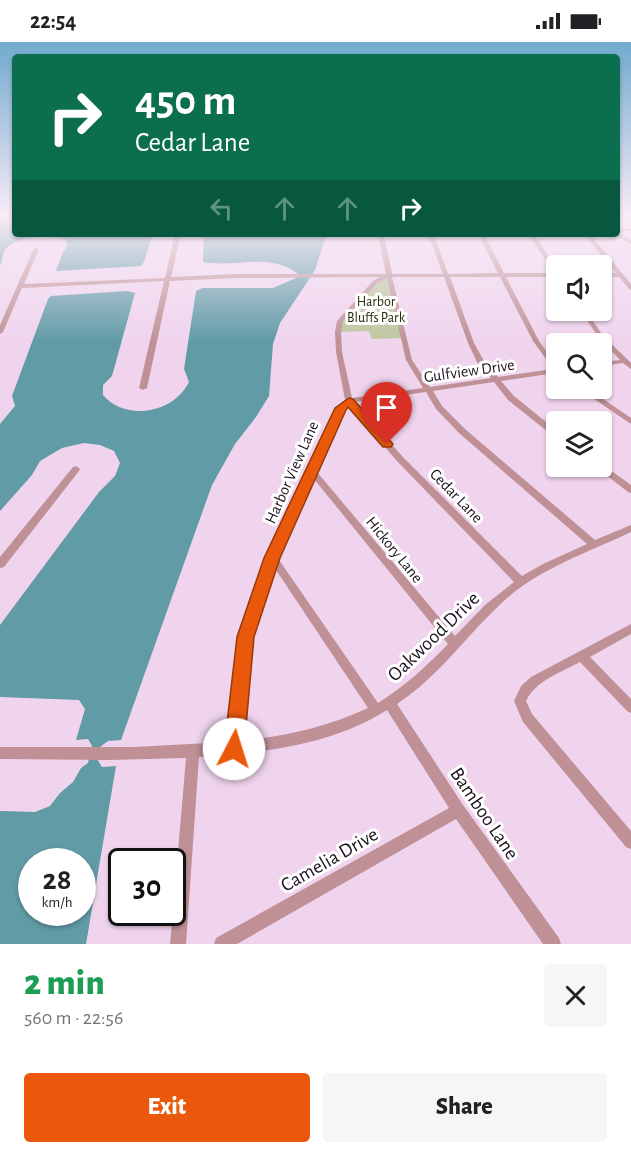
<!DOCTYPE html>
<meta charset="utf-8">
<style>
body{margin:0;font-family:"Alegreya Sans",sans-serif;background:#f6f6f6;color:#202124;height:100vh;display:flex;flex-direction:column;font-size:22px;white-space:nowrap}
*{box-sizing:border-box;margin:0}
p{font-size:20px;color:#757577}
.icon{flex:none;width:33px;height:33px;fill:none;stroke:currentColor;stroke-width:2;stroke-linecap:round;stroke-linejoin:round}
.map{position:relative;height:902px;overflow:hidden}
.details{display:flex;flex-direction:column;background:#fff;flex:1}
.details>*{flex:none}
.top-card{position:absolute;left:12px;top:12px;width:608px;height:183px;border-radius:6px;box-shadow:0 2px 4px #0004;background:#0b6e4f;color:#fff;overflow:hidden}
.buttons{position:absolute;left:546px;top:213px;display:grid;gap:12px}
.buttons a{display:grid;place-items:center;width:66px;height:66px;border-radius:6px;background:#fff;box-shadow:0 2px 4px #0004;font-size:30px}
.speed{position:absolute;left:18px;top:806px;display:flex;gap:12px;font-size:30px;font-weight:700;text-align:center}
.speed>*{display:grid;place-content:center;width:78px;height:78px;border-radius:50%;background:#fff;box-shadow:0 2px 4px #0004;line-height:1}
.speed small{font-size:15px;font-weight:400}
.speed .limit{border:3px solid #111;border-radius:9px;background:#fff;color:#111}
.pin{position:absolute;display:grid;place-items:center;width:51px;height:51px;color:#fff;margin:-62px -26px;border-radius:50% 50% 50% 0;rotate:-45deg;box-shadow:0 0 6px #0007}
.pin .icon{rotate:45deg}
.me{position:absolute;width:66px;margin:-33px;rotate:5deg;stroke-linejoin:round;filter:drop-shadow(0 0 4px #0008)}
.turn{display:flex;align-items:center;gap:21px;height:126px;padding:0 24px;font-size:27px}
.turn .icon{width:78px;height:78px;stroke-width:2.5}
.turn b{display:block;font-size:42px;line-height:51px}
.lanes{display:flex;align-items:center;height:57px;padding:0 24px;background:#0003;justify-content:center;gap:30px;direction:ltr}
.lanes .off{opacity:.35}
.round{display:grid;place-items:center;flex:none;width:63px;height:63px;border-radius:6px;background:#f6f6f6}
.overview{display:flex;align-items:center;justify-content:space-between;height:102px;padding:0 24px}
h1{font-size:36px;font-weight:800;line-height:45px;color:#1e9e55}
.cta{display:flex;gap:12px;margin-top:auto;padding:12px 24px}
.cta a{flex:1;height:69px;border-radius:6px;background:#ea580c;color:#fff;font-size:24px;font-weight:800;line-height:69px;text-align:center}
.cta a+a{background:#f6f6f6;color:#202124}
.status{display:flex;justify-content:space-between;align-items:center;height:42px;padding:0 30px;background:#fff;direction:ltr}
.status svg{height:16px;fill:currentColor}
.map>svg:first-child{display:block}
.green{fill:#bec69e}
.water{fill:#609ba6;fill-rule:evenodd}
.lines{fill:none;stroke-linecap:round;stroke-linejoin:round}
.minor{fill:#bf9197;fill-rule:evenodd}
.major{fill:#9e4f5c;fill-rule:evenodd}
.route{fill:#ea580c;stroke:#983908;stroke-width:1.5}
.labels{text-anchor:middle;stroke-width:6;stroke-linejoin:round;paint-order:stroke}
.far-park-label{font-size:14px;fill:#282e09;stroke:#fff}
.street-label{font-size:16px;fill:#1b111a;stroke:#fff}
.near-street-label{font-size:20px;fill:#1b111a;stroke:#fff}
</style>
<div class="status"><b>22:54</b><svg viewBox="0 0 49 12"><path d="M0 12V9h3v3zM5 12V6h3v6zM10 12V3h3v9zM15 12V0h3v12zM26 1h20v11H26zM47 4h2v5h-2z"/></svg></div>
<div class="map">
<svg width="631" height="902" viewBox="0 0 631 902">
<rect width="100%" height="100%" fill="#f0d4ee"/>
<polygon class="green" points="389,233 403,296 372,297 369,289 338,290 340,279 375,240"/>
<g class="water">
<path d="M 0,174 L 15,174 L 15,192 L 153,192 L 144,220 L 141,224 L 56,229 L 63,210 L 67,204 L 66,198 C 51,192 12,193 4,210 C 2,214 2,220 0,224 Z"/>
<path d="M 204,192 L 326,194 L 315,228 L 280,281 L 273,302 L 269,354 L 256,375 L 235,402 L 212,443 L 121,698 L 108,699 L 100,705 L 97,717 L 102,725 L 116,724 L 86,902 L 0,902 L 0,769 L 35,770 L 50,764 L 60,751 L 73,740 L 81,726 L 88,721 L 92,704 L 88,697 L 76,698 L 85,667 L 79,658 L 0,655 L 0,583 L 99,450 L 115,434 L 120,421 L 114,409 L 100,403 L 84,401 L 62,406 L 40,419 L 32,433 L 0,469 L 0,382 L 15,364 L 12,354 L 48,257 L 51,254 L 127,249 L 135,251 L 112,334 L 103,343 L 103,353 C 126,380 174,371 189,340 L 184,327 L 196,249 L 203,246 L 273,246 L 296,236 L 297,231 C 269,210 234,226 203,220 ZM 32,819 L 82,819 L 82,870 L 32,870 Z"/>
</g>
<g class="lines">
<g class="minor">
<polygon points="616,187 631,187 631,189 618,190 631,198 631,202 614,192 616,192"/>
<path d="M 175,192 L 181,192 L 171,235 L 237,232 L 386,232 L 378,192 L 384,192 L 392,232 L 443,232 L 428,192 L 434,192 L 448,232 L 498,231 L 478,192 L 484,192 L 504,231 L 556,231 L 556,235 L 506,235 L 539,299 L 556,322 L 556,331 L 501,339 L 514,354 L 556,388 L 556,394 L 553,394 L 508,358 L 494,340 L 433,349 L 442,364 L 465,387 L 595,498 L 631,483 L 631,490 C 589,510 541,526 506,557 C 468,591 440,634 397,662 L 463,763 L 559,896 L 561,902 L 543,902 L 456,777 L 237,902 L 214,902 L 216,896 L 449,766 L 387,668 C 332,703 262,711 199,715 L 186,902 L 170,902 L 186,716 L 111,718 L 0,717 L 0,705 L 133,705 L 228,700 L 240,595 L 267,515 L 309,430 L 332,375 L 338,364 L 345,358 L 336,310 L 335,290 L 337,279 L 373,239 L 380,235 L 237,236 L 170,239 L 147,346 L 143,348 L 139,346 L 164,239 L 22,246 L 3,290 L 0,292 L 0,283 L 34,206 L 39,207 L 24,242 L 165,236 ZM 392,235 L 444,235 L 468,301 L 477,320 L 491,336 L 430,345 L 412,318 ZM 450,235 L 500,235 L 533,299 L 553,327 L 498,335 L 484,319 L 474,301 ZM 387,236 L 406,318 L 423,346 L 352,356 L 342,310 L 341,290 L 343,279 L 377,241 ZM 426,350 L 436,367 L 459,391 L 587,502 L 543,522 L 522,534 L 402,414 L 354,360 ZM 349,363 L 396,418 L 514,540 L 485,563 L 455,594 L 317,430 L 340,375 L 344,367 ZM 314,437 L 448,602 C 427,624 405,644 378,661 L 277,515 ZM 274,525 L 368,666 C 327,685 286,694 241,699 L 252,595 Z"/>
<polygon points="528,192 534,192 556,226 556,231 554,230"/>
<polygon points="584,192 590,192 631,242 631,248 629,247 619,235 602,235 602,231 616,231"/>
<polygon points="580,268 586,268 603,294 628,318 631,321 631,327 623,321 602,324 602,320 620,318 599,296"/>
<polygon points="578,346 587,346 631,376 631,382"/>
<polygon points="602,422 631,443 631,451 628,450 597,426 596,424 602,424"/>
<polygon points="76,424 80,427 79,429 4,525 0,526 0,515 73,425"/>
<path d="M 631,582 L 631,592 L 590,615 L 631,657 L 631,671 L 627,669 L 580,620 C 562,630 535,639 526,659 L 532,672 L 631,789 L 631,807 L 626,805 L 523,680 L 514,659 L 521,644 L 531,635 Z"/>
</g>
<polygon class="major" points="15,174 15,177 0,179 0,175"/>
</g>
<linearGradient id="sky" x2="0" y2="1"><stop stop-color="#71aace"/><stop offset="0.58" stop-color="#f8ecf7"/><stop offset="1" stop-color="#f8ecf7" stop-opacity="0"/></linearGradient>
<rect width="631" height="300" fill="url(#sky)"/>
<polygon class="route" points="349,356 353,357 393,402 391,405 383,405 348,365 346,368 280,516 254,595 244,707 241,714 234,717 227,714 224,707 237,595 264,516 335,366"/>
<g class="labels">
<g class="far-park-label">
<text x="376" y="264">Harbor<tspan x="376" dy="16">Bluffs Park</tspan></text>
</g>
<g class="street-label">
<text transform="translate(469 328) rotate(-8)" y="6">Gulfview Drive</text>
<text transform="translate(291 430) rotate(-66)" y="6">Harbor View Lane</text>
<text transform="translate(457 453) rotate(46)" y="6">Cedar Lane</text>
<text transform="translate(395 507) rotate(51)" y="6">Hickory Lane</text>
</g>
<g class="near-street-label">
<text transform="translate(433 594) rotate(-44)" y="7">Oakwood Drive</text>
<text transform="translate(485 771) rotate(56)" y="7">Bamboo Lane</text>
<text transform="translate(329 817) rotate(-30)" y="7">Camelia Drive</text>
</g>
</g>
</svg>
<div class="buttons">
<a><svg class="icon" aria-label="sound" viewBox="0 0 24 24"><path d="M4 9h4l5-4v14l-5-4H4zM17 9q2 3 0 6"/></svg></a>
<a><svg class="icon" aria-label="search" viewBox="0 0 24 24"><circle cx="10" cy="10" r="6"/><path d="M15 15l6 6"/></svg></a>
<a><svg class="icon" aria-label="layers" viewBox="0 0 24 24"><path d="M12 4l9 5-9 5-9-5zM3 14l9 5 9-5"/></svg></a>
</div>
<div class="speed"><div>28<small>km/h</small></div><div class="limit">30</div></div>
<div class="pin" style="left:387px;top:402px;background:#d93025"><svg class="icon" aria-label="arrive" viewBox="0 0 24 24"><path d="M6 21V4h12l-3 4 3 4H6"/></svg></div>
<svg class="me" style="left:234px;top:707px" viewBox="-20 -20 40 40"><circle r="19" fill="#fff"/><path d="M0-13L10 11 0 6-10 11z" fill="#ea580c"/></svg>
<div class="top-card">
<div class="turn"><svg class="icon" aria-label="right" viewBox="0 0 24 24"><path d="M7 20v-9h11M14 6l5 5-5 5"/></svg><div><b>450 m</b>Cedar Lane</div></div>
<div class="lanes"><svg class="icon off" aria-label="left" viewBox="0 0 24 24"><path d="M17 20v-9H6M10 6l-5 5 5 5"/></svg><svg class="icon off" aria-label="ahead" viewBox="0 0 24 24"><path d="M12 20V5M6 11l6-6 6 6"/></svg><svg class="icon off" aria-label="ahead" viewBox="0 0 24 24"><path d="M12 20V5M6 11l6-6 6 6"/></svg><svg class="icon" aria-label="right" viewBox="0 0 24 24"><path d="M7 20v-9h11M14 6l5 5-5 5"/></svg></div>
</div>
</div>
<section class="details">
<div class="overview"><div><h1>2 min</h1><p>560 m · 22:56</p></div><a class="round"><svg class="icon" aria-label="close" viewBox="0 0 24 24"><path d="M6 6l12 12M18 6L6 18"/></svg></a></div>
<div class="cta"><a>Exit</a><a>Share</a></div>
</section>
